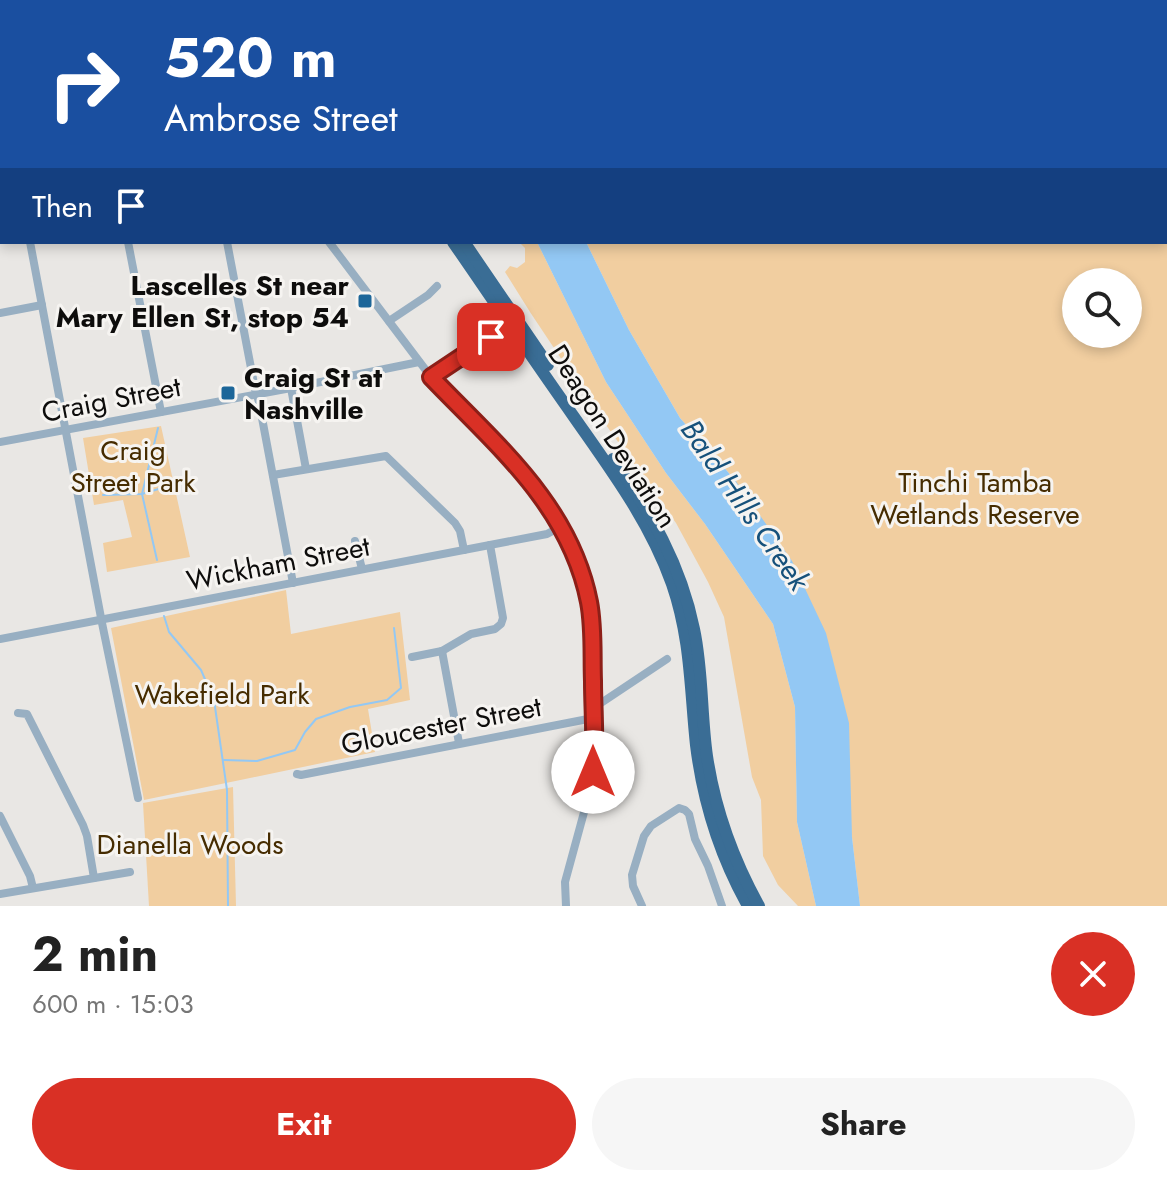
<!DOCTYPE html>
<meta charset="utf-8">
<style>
body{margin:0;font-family:Jost,sans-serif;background:#f6f6f6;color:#222;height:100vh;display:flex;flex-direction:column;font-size:30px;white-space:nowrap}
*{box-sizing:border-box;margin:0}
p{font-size:26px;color:#767676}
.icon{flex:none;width:44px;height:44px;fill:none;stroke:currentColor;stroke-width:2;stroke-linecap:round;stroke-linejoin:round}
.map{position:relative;height:906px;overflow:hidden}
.drawer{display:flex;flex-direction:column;background:#fff;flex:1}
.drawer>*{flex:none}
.hud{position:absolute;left:0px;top:0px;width:1168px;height:244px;box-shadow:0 4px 12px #0003;background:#1a4fa0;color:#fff;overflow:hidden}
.fabs{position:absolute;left:1062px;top:268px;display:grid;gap:16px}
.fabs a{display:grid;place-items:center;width:80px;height:80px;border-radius:50%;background:#fff;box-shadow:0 4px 12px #0003;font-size:40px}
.pin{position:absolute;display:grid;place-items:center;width:68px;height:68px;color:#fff;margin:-34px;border-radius:16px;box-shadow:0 4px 12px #0006}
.me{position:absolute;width:88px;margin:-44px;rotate:0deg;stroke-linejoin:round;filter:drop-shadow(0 0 6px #0008)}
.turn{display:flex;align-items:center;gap:28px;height:168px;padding:0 32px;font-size:36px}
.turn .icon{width:104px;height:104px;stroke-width:2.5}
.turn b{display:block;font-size:56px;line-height:68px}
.then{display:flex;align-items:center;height:76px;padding:0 32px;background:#0003;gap:16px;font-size:30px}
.round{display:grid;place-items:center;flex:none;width:84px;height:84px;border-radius:42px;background:#f6f6f6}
.headline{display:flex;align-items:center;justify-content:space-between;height:136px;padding:0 32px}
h1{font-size:48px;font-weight:700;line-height:60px}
.button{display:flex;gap:16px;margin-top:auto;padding:16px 32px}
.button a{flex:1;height:92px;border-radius:48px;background:#d93025;color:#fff;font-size:32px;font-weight:700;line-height:92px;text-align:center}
.button a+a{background:#f6f6f6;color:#222}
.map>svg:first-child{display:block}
.green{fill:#f1cea0;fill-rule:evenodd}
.water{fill:#93c8f4}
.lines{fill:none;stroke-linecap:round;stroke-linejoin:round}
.stream{stroke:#93c8f4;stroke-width:2}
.minor{stroke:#98afc2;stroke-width:8}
.highway{stroke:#3a6d95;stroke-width:12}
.route-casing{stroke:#8d1f18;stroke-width:20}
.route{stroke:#d93025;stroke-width:14}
.poi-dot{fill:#1c6699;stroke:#f6f4f1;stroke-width:3}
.labels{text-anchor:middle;stroke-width:6;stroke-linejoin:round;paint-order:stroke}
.poi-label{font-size:28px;font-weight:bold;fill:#0e0d0c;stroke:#f6f4f1;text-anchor:end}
.street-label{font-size:28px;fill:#0e0d0c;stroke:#f6f4f1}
.park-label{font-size:28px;fill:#462c00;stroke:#f6f4f1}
.water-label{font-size:30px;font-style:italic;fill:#16517b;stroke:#f6f4f1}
</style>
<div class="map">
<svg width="1167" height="906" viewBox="0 0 1167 906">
<rect width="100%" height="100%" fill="#e9e7e4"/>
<g class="green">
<path d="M 781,0 L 1167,0 L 1167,906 L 860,906 L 852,837 L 735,480 L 680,418 L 629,330 L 586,242 L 1166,242 L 1166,2 L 779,2 ZM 1076,282 L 1128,282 L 1128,334 L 1076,334 Z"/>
<polygon points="519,242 537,242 606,382 666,473 705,524 773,624 795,707 797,822 816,906 798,906 778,885 763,856 761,800 752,777 724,617 708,582 676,523 596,411 530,312 505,272 510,266 517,268 525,262 525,248"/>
<polygon points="161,426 190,557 107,572 103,543 132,537 123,500 94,505 83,438"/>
<polygon points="286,590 291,634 400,612 410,700 368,709 375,752 144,800 111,628"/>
<polygon points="233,787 236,906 149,906 143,803"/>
</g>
<polygon class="water" points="537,242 586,242 629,330 680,418 735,480 792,561 826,633 849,723 852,837 860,906 816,906 797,822 795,707 773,624 705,524 666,473 606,382"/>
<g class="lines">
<g class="stream">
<polyline points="103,495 142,494 165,487 175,486"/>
<polyline points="157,560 142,494 158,428"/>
<polyline points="164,616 169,632 201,670 214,700 227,790 228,906"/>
<polyline points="224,760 257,761 295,750 305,732 316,719 350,707 387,700 401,688 394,628"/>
</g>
<g class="minor">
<polyline points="86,0 87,2"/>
<polyline points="0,129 2,129"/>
<polyline points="0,232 2,231"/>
<polyline points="30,242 102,623 138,798"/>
<polyline points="128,242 161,412"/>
<polyline points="227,242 255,389 259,402 293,583"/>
<polyline points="329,242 431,377 533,485 562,526 574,553 585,587 591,614 594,763 589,794 565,882 566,906"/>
<polyline points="0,313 42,305"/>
<polyline points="389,321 428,295 437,286"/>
<polyline points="431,377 491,337"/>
<polyline points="291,388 306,469"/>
<polyline points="0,442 291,388 419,362"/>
<polyline points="273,475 386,456 455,523 460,531 464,550"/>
<polyline points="355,541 362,569"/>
<polyline points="0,639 547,534 562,526"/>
<polyline points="442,651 459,743"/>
<polyline points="412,657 442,651 471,634 495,629 501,624 503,618 490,545"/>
<polyline points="593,705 598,705 667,659"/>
<polyline points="18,713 27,714 83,825 87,836 94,878"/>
<polyline points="297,774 301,775 593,718"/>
<polyline points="0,816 30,876 33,888"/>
<polyline points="0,894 130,872"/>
<polyline points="642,906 633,886 632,875 644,836 651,826 679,808 685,810 689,814 695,839 708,866 722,906"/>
</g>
<g class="highway">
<polyline points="133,0 140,2"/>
<polyline points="173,0 180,2"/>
<path d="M 453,242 C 493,300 533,359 574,417 C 611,470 650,522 672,584 C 691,639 690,689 696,745 C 703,802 720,856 748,906"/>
<polyline points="464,242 548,365"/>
<path d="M 613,459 C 650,511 681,565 694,629 C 703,671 701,714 707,756 C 715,810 733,859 759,906"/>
</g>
</g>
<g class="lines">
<defs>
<path id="route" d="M 491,337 L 431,377 C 496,445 570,505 589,602 C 594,628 592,655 593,681 C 593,711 596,742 593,772"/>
</defs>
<use href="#route" class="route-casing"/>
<use href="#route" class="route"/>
</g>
<g class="poi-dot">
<rect x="357" y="293" width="16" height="16" rx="4"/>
<rect x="220" y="385" width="16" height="16" rx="4"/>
</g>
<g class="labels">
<g class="poi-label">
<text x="349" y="295">Lascelles St near<tspan x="349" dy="32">Mary Ellen St, stop 54</tspan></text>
<text x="244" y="387" text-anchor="start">Craig St at<tspan x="244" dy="32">Nashville</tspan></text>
</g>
<g class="street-label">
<text transform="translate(111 399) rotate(-11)" y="10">Craig Street</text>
<text transform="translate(613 436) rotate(57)" y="10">Deagon Deviation</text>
<text transform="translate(278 563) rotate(-11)" y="10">Wickham Street</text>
<text transform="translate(441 725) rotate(-11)" y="10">Gloucester Street</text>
</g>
<g class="park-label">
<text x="133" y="460">Craig<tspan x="133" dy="32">Street Park</tspan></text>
<text x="975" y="492">Tinchi Tamba<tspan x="975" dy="32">Wetlands Reserve</tspan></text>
<text x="222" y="704">Wakefield Park</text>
<text x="190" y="854">Dianella Woods</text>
</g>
<g class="water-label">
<text transform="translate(745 505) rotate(55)" y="10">Bald Hills Creek</text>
</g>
</g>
</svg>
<div class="fabs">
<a><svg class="icon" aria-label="search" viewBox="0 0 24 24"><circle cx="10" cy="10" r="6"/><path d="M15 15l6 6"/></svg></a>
</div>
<div class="pin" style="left:491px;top:337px;background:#d93025"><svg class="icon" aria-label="arrive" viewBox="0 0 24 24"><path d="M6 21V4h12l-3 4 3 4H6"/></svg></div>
<svg class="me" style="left:593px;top:772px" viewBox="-20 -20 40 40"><circle r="19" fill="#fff"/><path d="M0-13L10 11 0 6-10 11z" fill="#d93025"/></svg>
<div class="hud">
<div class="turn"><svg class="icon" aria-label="right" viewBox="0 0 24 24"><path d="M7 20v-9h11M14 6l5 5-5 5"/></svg><div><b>520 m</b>Ambrose Street</div></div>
<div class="then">Then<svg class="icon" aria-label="arrive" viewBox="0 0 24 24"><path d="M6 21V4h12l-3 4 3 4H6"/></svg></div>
</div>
</div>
<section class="drawer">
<div class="headline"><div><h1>2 min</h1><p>600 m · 15:03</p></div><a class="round" style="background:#d93025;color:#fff"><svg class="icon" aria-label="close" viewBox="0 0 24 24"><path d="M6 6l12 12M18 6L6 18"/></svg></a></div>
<div class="button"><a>Exit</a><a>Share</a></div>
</section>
